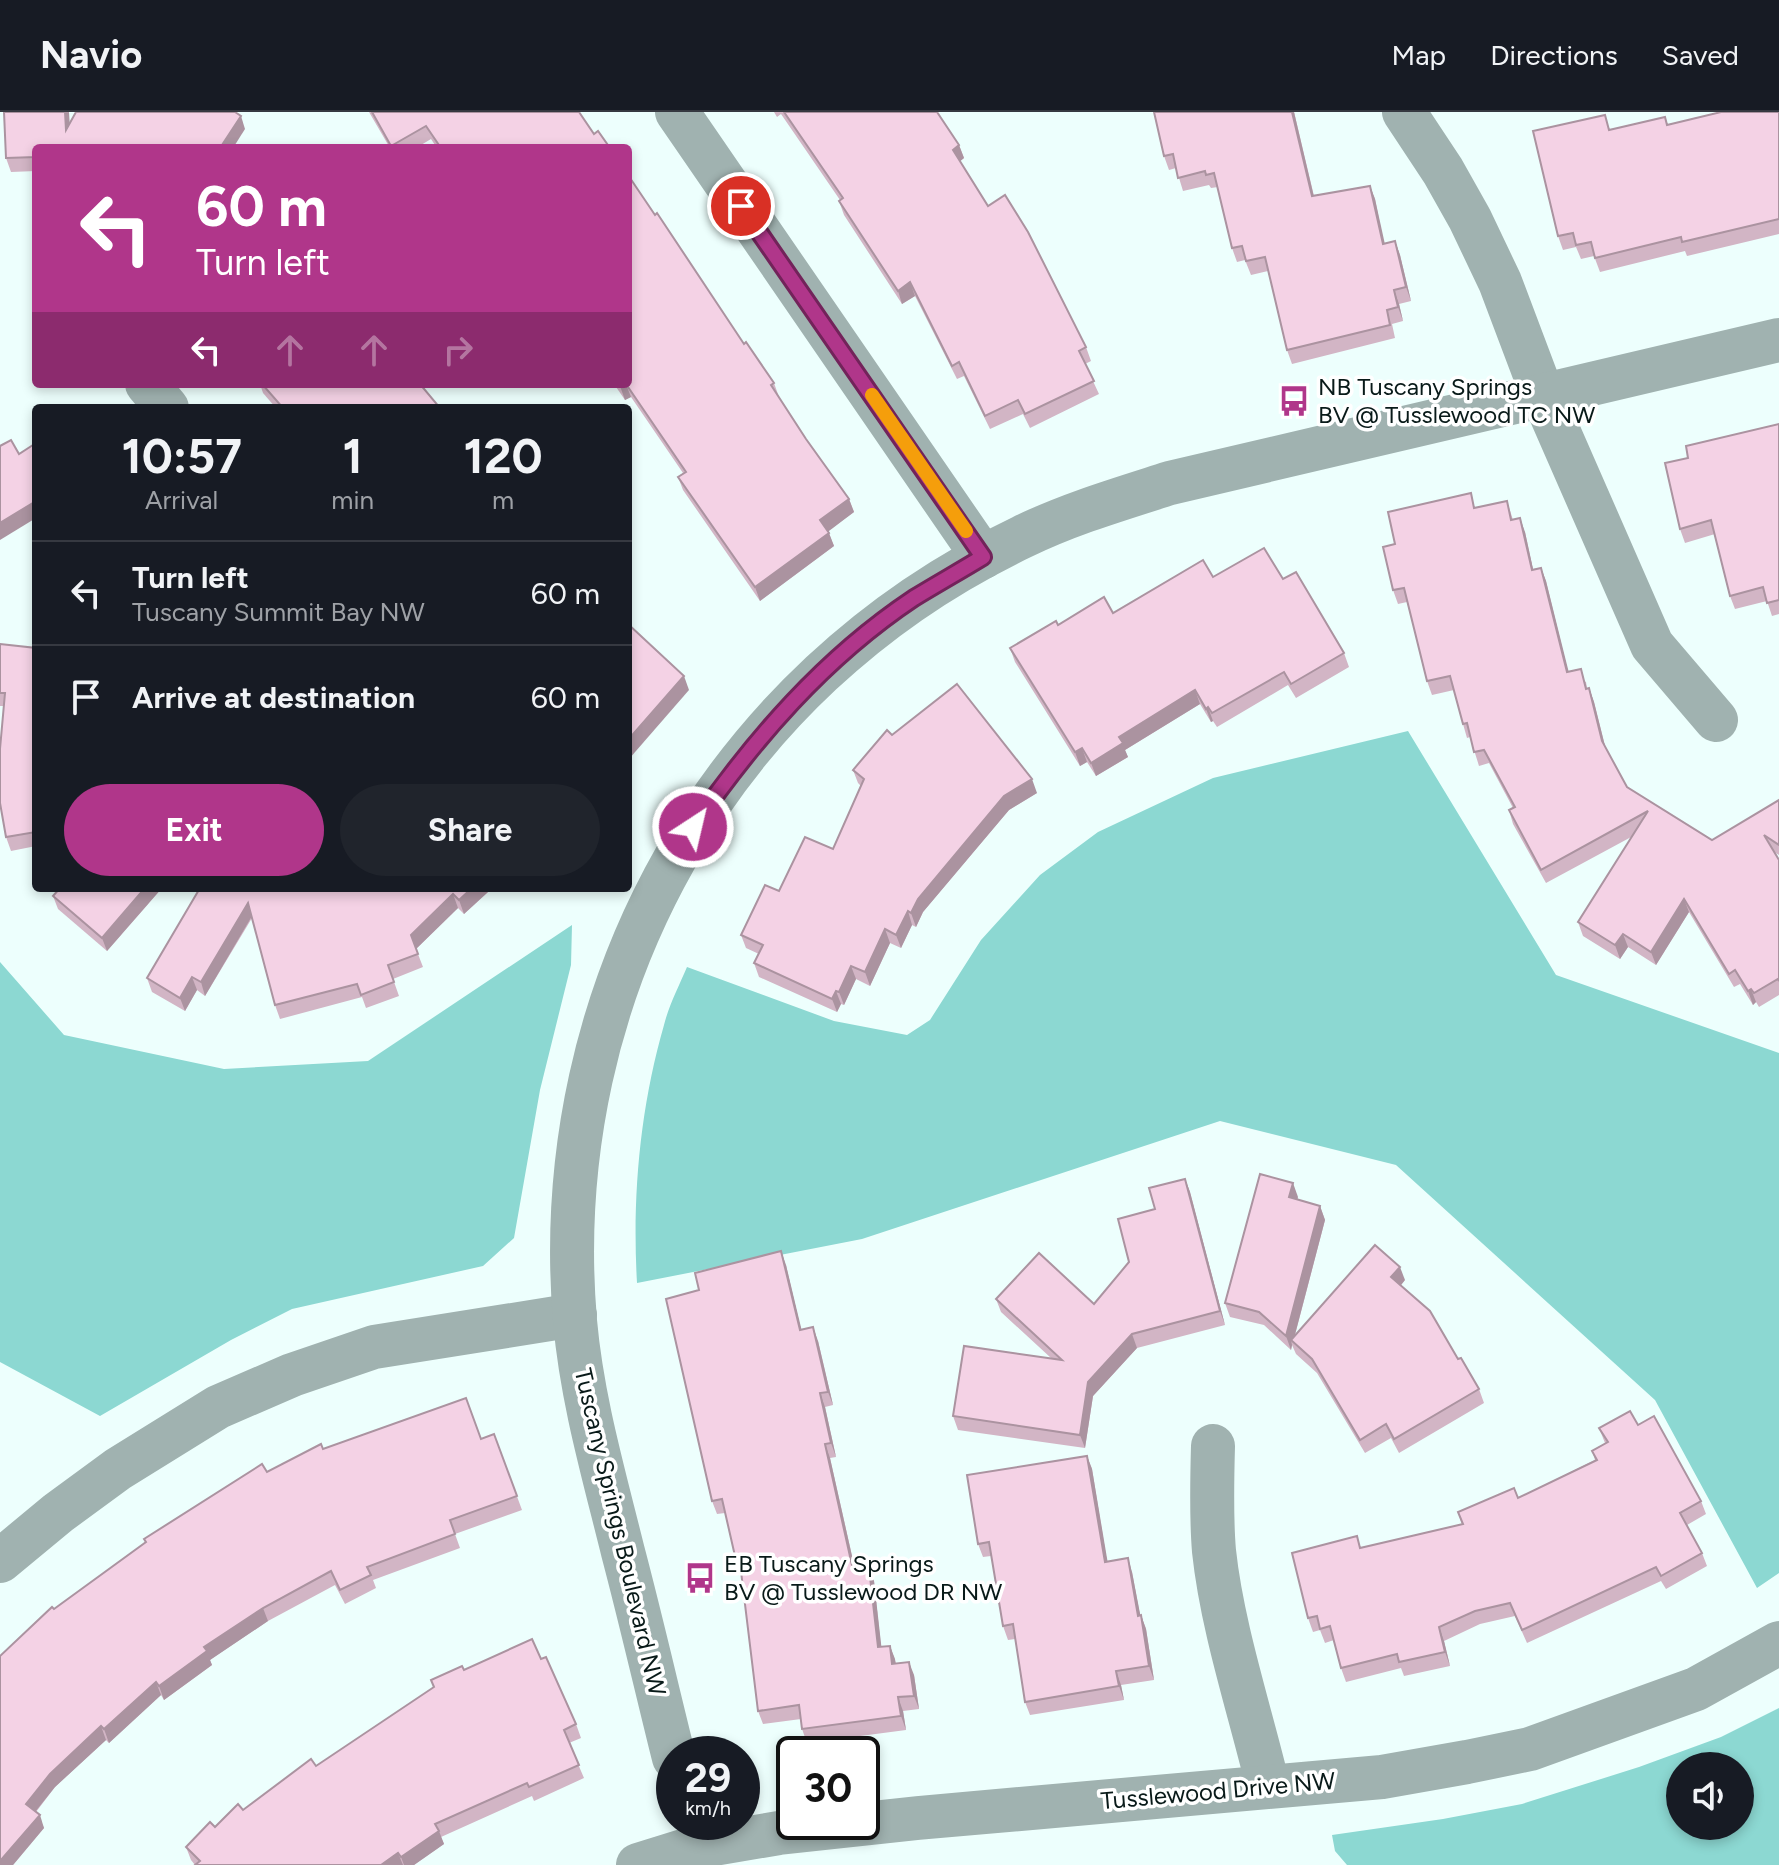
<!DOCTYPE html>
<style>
body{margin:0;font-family:Figtree,sans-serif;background:#20242c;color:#f1f3f6;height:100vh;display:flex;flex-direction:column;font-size:30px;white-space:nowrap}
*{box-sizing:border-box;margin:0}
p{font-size:26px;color:#9ea1a6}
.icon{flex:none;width:44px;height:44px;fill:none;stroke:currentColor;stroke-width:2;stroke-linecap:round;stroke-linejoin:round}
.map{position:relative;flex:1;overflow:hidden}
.panel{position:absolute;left:32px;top:292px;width:600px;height:488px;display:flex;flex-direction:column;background:#171b24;border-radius:8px;box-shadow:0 4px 12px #0003}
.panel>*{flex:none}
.top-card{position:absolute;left:32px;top:32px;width:600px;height:244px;border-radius:8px;box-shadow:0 4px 12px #0003;background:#b0368a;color:#fff;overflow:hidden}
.buttons{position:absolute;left:1666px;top:1640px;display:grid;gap:16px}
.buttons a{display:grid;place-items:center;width:88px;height:88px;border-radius:50%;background:#171b24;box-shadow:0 4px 12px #0003;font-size:40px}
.speed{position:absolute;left:656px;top:1624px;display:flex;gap:16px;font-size:40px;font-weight:700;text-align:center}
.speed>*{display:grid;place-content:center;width:104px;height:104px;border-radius:50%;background:#171b24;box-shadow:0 4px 12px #0003;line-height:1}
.speed small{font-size:20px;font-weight:400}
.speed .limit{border:4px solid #111;border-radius:12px;background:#fff;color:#111}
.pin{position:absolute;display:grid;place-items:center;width:68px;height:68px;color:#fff;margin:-34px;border:4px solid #fff;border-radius:50%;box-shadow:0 2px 8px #0007}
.me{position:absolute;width:88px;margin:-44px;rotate:35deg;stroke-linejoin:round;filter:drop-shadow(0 0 6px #0008)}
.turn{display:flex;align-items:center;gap:28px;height:168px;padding:0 32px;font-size:36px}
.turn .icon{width:104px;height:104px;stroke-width:2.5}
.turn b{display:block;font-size:56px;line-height:68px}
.lanes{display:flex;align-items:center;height:76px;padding:0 32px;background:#0003;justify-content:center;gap:40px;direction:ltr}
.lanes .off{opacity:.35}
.eta{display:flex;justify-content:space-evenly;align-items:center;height:136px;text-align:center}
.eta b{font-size:48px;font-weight:700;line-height:56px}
.primary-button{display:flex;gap:16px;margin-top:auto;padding:16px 32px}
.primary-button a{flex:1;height:92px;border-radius:48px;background:#b0368a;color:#fff;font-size:32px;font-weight:700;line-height:92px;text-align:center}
.primary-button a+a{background:#20242c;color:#f1f3f6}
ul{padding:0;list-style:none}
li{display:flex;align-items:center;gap:24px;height:104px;padding:0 32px;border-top:2px solid #363941}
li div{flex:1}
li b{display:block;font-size:30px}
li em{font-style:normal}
header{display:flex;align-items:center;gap:48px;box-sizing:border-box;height:112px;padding:0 40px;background:#171b24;border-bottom:2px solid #363941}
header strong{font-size:38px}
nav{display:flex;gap:44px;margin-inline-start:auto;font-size:28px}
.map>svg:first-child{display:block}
.green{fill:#8cd8d2;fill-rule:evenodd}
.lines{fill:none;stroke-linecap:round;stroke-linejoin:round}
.minor{stroke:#a0b2b0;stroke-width:44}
.wall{fill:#d2b5c5}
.shaded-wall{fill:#ab93a0}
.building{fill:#f4d2e5;stroke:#ab93a0;stroke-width:2}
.route-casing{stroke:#72235a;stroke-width:20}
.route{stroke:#b0368a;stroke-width:14}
.slow{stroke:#f59e0b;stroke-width:14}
.labels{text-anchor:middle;stroke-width:7;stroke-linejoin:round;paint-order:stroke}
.poi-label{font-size:24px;fill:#091a19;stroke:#fff;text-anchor:start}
.street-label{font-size:24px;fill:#091a19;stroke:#fff}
</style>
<header>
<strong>Navio</strong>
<nav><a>Map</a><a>Directions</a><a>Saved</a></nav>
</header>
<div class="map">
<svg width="1779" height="1753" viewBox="0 0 1779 1753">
<rect width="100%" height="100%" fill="#edfffd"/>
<g class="green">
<path d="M 1408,619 L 1556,863 L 1779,941 L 1779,1461 L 1757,1476 L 1655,1288 L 1396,1053 L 1220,1009 L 862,1127 L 637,1171 C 632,1085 640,996 664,913 C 669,893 679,874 687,855 L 834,909 L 907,923 L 930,908 L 981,828 L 1040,763 L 1098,720 L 1213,666 Z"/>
<polygon points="572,813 571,853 540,978 514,1126 483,1154 292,1197 231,1228 100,1304 0,1250 0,850 64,923 224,957 368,949"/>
<path d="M 1779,1596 L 1779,1753 L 1347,1753 L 1335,1739 L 1332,1723 L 1443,1707 L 1522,1692 L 1639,1655 L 1721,1625 ZM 1680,1654 L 1740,1654 L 1740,1714 L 1680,1714 Z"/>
</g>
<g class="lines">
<g class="minor">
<polyline points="677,0 983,445"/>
<polyline points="1404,0 1443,59 1470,107 1500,170 1543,284 1652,533 1716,608"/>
<polyline points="147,272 167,296"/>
<path d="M 1213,1334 C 1212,1369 1211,1404 1214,1439 C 1222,1515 1250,1599 1268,1674"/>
<polyline points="0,1449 58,1401 118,1357 218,1295 292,1263 374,1235 575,1203"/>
<path d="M 674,1646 C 657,1578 641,1508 623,1440 C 604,1363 582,1288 575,1209 C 547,878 721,568 1022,425 C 1069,402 1120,387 1170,371 L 1779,228"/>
<polyline points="638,1753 696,1735 779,1721 918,1706 1382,1665 1467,1650 1530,1637 1696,1577 1779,1531"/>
</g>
</g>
<g class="wall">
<polygon points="4,0 69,0 69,11 245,17 36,36 36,59 11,60 6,46"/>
<polygon points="369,0 579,0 594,22 610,36 437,36 431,27 416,36 390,36"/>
<polygon points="774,0 937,0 959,33 964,46 960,49 988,94 1086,235 1091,249 1085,252 1099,282 1030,316 1023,302 990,317 964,264 957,267 915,184 902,192 844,103 839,89 840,88 781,2 777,5"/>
<polygon points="1154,0 1294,0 1314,84 1370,74 1375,87 1384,132 1395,129 1400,143 1411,189 1399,192 1403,209 1392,212 1395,226 1292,252 1287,238 1268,159 1251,163 1245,148 1237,150 1232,136 1218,75 1211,76 1209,73 1183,79 1176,56 1169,58 1164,44"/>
<polygon points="1779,0 1779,122 1687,144 1685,139 1600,160 1594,144 1581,147 1576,135 1563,138 1558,124 1610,18 1665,5 1668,13"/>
<polygon points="744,232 774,271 779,285 806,327 849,387 854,400 828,419 834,434 760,489 683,378 678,365 683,361 631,285 625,288 614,272 628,272"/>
<polygon points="260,272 420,272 440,296 276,296 263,281"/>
<polygon points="1779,312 1779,502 1772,504 1767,489 1735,497 1730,484 1715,422 1685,431 1680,417 1688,346"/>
<polygon points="1507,389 1513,408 1525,420 1533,457 1541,456 1546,469 1568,560 1586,570 1587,576 1589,576 1594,590 1605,634 1627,675 1712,728 1779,688 1779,743 1774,740 1779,748 1779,883 1759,895 1756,890 1753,893 1740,872 1734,875 1689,800 1656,853 1628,835 1620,847 1583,824 1578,810 1633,724 1546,771 1513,712 1509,698 1513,696 1489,651 1479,654 1470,625 1467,626 1463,612 1454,578 1432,583 1427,569 1407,490 1398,492 1393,478 1395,432 1476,396"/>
<polygon points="1213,465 1283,467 1344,541 1349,555 1296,586 1288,573 1217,615 1213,609 1211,610 1200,592 1125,638 1128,645 1096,664 1087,650 1080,654 1015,550 1010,536 1058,513 1113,501"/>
<polygon points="0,532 36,536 36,734 11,739 6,725 4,594 0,594"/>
<polygon points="892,623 1037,681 1009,698 923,800 916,815 912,813 901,836 890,831 870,874 856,867 844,893 841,892 837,900 759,865 754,851 759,842 746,836 741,823 779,779 833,737 861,674 858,671 853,658"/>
<polygon points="162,776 107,839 58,797 53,784"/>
<polygon points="200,776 488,780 464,802 458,796 416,837 423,855 393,867 399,884 366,896 362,885 280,907 275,893 252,806 205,884 197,878 185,899 152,880 147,866"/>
<polygon points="1185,1067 1190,1080 1225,1213 1137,1236 1093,1284 1085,1336 958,1318 953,1304 1051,1246 1001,1200 996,1187 1094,1192 1129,1150 1155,1097"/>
<polygon points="1298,1085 1297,1088 1320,1094 1325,1108 1295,1223 1405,1168 1401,1173 1458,1247 1479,1277 1484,1291 1399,1341 1391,1326 1365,1341 1317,1261 1296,1242 1292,1233 1291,1238 1264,1213 1230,1205 1225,1191"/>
<polygon points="786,1153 801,1218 818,1229 833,1293 825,1295 836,1345 830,1346 855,1457 874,1469 881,1535 890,1534 896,1551 914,1563 919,1597 903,1599 906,1618 807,1631 802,1617 801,1607 763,1612 758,1599 741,1457 740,1458 735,1444 725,1401 717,1402 712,1389 699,1178"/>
<polygon points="1638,1313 1701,1389 1706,1402 1687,1413 1702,1441 1707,1454 1666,1477 1661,1469 1527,1531 1515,1504 1480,1512 1444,1529 1450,1554 1404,1564 1401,1556 1346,1570 1341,1556 1334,1528 1325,1531 1320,1518 1313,1520 1308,1506 1361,1436 1462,1413 1458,1400 1518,1386 1595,1348 1592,1339 1605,1331 1599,1316"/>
<polygon points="494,1322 522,1398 455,1422 460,1436 373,1468 376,1476 345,1492 335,1473 268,1509 210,1548 212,1553 164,1588 161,1583 109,1631 106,1628 55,1675 36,1700 44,1716 13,1753 0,1753 54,1497 145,1431 144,1427 267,1360 323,1337 481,1327"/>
<polygon points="1087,1344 1092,1357 1107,1450 1132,1460 1140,1503 1141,1503 1146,1517 1154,1568 1121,1573 1124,1588 1030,1603 1025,1590 1015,1527 1008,1528 1003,1514 991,1444 983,1445 978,1432"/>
<polygon points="541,1547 576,1612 581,1626 569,1631 584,1666 534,1689 532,1684 441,1725 444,1732 414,1753 195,1753 191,1748 186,1735 215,1715 316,1654 464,1558"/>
</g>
<g class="shaded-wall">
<polygon points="65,0 69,0 71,31 66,18"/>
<polygon points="1292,0 1294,0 1317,98 1312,84"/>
<polygon points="241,4 245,17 233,36 220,36"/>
<polygon points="959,33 964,46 958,51 953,38"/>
<polygon points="1370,74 1375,87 1388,146 1383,132"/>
<polygon points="1395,129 1400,143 1411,189 1406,175"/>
<polygon points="910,170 915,184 902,192 898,179"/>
<polygon points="1394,178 1399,192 1403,209 1398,195"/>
<polygon points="624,272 626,272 631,285 625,288 620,274"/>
<polygon points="849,387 854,400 825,422 820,408"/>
<polygon points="36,389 36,406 0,428 0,411"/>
<polygon points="1520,406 1525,420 1536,471 1532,458"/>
<polygon points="829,421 834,434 760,489 755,475"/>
<polygon points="1541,456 1546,469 1572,573 1567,560"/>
<polygon points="684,564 689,578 629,647 628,628"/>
<polygon points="1589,576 1594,590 1607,642 1602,629"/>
<polygon points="1195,578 1200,592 1125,638 1128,645 1096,664 1091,651 1119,625"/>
<polygon points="1208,595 1213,609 1211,610 1206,597"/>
<polygon points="1082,636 1087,650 1080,654 1075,640"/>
<polygon points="1032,667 1037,681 1009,698 923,800 916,815 911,801 918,787 1004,684"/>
<polygon points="145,776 162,776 107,839 102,826"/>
<polygon points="472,776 487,776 488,780 464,802 459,788"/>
<polygon points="453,782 458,796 416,837 411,823"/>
<polygon points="1684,787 1689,800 1656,853 1651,840"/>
<polygon points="248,791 252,804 205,884 201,870"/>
<polygon points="908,799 912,813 901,836 896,823"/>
<polygon points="885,817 890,831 870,874 865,860"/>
<polygon points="1623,822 1628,835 1620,847 1615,833"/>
<polygon points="851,854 856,867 844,893 839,880"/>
<polygon points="192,865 197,878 185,899 180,886"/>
<polygon points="1751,877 1756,890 1753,893 1748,879"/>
<polygon points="836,879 841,892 837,900 832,887"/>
<polygon points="1185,1067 1190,1080 1225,1213 1220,1199"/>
<polygon points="1293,1071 1298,1085 1294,1099 1289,1085"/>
<polygon points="1320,1094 1325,1108 1293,1230 1291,1228 1292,1233 1291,1238 1286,1224"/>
<polygon points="781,1139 786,1153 805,1232 800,1218"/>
<polygon points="1400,1155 1405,1168 1396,1179 1391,1165"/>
<polygon points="813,1215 818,1229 833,1293 828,1280"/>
<polygon points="1132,1222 1137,1236 1093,1284 1085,1336 1080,1323 1088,1270"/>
<polygon points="820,1281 825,1295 836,1345 831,1331"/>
<polygon points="825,1332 830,1346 858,1471 853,1458"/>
<polygon points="1087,1344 1092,1357 1110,1464 1105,1450"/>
<polygon points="1128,1446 1132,1460 1143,1517 1138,1504"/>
<polygon points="869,1456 874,1469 883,1549 878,1535"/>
<polygon points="263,1496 268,1509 210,1548 212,1553 164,1588 159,1574 204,1535"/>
<polygon points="1141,1503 1146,1517 1154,1568 1149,1554"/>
<polygon points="1439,1515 1444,1529 1450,1554 1445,1540"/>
<polygon points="890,1534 895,1547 897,1565 892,1552"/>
<polygon points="909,1550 914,1563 919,1597 914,1584"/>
<polygon points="1116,1559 1121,1573 1124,1588 1119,1574"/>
<polygon points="156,1570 161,1583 109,1631 104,1617"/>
<polygon points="898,1585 903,1599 906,1618 901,1604"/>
<polygon points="101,1614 106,1628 55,1675 31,1705 26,1692 50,1662"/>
<polygon points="40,1703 44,1716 13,1753 0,1753 0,1749"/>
<polygon points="439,1719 444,1732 414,1753 404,1753 401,1745"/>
<polygon points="398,1741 403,1753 381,1753"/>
</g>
<g class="building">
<polygon points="4,0 65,0 66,18 76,0 235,0 241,4 220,36 36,36 36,45 6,46"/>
<polygon points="372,0 579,0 594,22 598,19 610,36 441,36 426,14 391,34"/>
<polygon points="784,0 937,0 959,33 953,38 988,94 1005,83 1028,120 1086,235 1079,239 1094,269 1025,302 1018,288 985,304 959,250 952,254 910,170 898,179 839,89 843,86"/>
<polygon points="1154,0 1292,0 1312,84 1370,74 1383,132 1395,129 1406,175 1394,178 1398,195 1387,198 1390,213 1287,238 1265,145 1246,149 1242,134 1232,136 1214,61 1206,63 1205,59 1178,66 1173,42 1164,44"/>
<polygon points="1721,0 1779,0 1779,107 1682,130 1681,125 1595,146 1591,130 1576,133 1573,121 1558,124 1533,19 1605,3 1609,18 1665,5 1667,13"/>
<polygon points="628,63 655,103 657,101 744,232 746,230 774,271 771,273 806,327 849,387 820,408 829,421 755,475 678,365 686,360 626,272 628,272"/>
<polygon points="262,272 420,272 440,296 283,296"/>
<polygon points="1779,312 1779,488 1767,491 1763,475 1730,484 1711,408 1680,417 1665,351 1688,346 1686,334"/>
<polygon points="11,328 19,342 36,331 36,389 0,411 0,334"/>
<polygon points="1471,381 1474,396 1507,389 1511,408 1520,406 1532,458 1541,456 1567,560 1581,557 1586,577 1589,576 1602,629 1627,675 1712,728 1779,688 1779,733 1764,723 1779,748 1779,869 1778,867 1754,881 1751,877 1748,879 1735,858 1729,862 1684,787 1651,840 1623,822 1615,833 1578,810 1648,699 1541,758 1509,698 1515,695 1484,638 1474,640 1467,611 1463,612 1450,564 1427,569 1404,476 1393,478 1383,435 1395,432 1388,400"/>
<polygon points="1264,436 1283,467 1296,460 1344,541 1291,572 1284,560 1212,601 1208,595 1206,597 1195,578 1119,625 1123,631 1091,651 1082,636 1075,640 1010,536 1056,509 1058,513 1104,485 1113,501 1203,448 1213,465"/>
<polygon points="628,512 684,564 628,628"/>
<polygon points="0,532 36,536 36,720 6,725 0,691 0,637 5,581 0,581"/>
<polygon points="957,572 1032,667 1004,684 918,787 911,801 908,799 896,823 885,817 865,860 851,854 839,880 836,879 832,887 754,851 763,833 741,823 765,773 779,779 805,725 833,737 864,667 853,658 887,618 892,623"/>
<polygon points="60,776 145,776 102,826 53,784"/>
<polygon points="200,776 472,776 459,788 453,782 411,823 418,842 388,853 394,870 361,883 357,872 275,893 248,791 201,870 192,865 180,886 147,866"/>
<polygon points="1260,1062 1293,1071 1289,1085 1320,1094 1286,1224 1259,1200 1225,1191"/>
<polygon points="1185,1067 1220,1199 1132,1222 1088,1270 1080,1323 953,1304 964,1234 1062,1248 996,1187 1039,1141 1094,1192 1129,1150 1118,1107 1155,1097 1149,1076"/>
<polygon points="1375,1133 1400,1155 1391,1165 1430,1199 1458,1247 1461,1246 1479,1277 1394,1327 1386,1312 1360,1328 1312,1247 1291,1228"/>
<polygon points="781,1139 800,1218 813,1215 828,1280 820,1281 831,1331 825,1332 853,1458 869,1456 878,1535 890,1534 892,1552 909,1550 914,1584 898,1585 901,1604 802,1617 799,1593 758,1599 739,1443 735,1444 722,1387 712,1389 666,1187 699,1178 695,1161"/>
<polygon points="466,1286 481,1327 494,1322 517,1384 450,1408 455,1422 367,1455 371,1463 340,1478 331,1459 263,1496 204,1535 207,1539 159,1574 156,1570 104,1617 101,1614 50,1662 26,1692 40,1703 0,1749 0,1544 52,1495 54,1497 146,1430 144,1427 262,1352 267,1360 321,1332 323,1337"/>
<polygon points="1630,1299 1638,1313 1654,1304 1701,1389 1680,1401 1702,1441 1661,1464 1656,1455 1522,1518 1510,1491 1475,1499 1439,1515 1445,1540 1399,1550 1397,1542 1341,1556 1330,1514 1320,1517 1317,1504 1308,1506 1292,1441 1357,1424 1360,1436 1463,1412 1458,1400 1514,1376 1518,1386 1597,1348 1592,1339 1608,1330 1599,1316"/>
<polygon points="1087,1344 1105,1450 1128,1446 1138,1504 1141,1503 1149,1554 1116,1559 1119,1574 1025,1590 1013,1512 1003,1514 989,1430 978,1432 967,1363"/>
<polygon points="532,1527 541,1547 546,1545 576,1612 564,1618 579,1653 529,1675 527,1671 435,1712 439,1719 401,1745 398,1741 381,1753 195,1753 200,1749 186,1735 210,1710 215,1715 238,1692 243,1698 311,1647 316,1654 434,1575 431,1568 462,1554 464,1558"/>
</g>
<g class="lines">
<defs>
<path id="route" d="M 693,715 C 754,627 824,546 914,486 C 937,472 960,459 983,445 L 741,94"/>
</defs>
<use href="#route" class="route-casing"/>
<use href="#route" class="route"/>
<polyline class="slow" points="872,283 966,419"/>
</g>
<defs>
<symbol id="bus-bare" viewBox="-9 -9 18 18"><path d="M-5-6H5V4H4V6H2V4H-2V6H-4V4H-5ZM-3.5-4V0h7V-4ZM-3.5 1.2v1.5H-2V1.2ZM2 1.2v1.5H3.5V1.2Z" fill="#b0368a" stroke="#fff" stroke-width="2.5" paint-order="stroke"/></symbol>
</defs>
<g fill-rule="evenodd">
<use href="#bus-bare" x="1272" y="267" width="44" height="44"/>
<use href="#bus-bare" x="678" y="1444" width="44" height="44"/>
</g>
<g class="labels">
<g class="poi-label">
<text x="1318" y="283">NB Tuscany Springs<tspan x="1318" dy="28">BV @ Tusslewood TC NW</tspan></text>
<text x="724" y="1460">EB Tuscany Springs<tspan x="724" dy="28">BV @ Tusslewood DR NW</tspan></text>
</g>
<g class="street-label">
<text transform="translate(620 1420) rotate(77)" y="8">Tuscany Springs Boulevard NW</text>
<text transform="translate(1218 1679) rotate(-5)" y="8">Tusslewood Drive NW</text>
</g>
</g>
</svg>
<div class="buttons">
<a><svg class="icon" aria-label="sound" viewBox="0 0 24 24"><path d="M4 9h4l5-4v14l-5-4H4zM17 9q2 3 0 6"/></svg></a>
</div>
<div class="speed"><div>29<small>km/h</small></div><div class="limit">30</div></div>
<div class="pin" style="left:741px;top:94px;background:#d93025"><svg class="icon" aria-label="arrive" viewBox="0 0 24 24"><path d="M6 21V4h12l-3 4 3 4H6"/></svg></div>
<svg class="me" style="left:693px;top:715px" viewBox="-20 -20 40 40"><circle r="17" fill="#b0368a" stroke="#fff" stroke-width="3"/><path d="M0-11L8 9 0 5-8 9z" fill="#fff"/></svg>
<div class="top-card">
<div class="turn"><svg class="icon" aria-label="left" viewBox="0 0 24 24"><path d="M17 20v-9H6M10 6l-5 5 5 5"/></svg><div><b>60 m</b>Turn left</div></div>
<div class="lanes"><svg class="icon" aria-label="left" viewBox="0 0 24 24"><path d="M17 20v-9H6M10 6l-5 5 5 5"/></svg><svg class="icon off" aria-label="ahead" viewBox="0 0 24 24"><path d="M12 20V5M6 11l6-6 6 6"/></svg><svg class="icon off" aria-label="ahead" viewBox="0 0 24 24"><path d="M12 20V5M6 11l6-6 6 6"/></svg><svg class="icon off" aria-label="right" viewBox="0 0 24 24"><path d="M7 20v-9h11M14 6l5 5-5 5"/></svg></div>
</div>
<section class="panel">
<div class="eta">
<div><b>10:57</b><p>Arrival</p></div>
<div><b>1</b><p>min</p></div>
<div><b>120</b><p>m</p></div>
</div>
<ul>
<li><svg class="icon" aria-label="left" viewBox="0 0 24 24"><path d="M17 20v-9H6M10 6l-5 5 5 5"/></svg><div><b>Turn left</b><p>Tuscany Summit Bay NW</p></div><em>60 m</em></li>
<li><svg class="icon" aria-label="arrive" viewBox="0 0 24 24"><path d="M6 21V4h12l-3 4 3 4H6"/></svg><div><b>Arrive at destination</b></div><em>60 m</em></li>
</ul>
<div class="primary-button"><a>Exit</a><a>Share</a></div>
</section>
</div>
